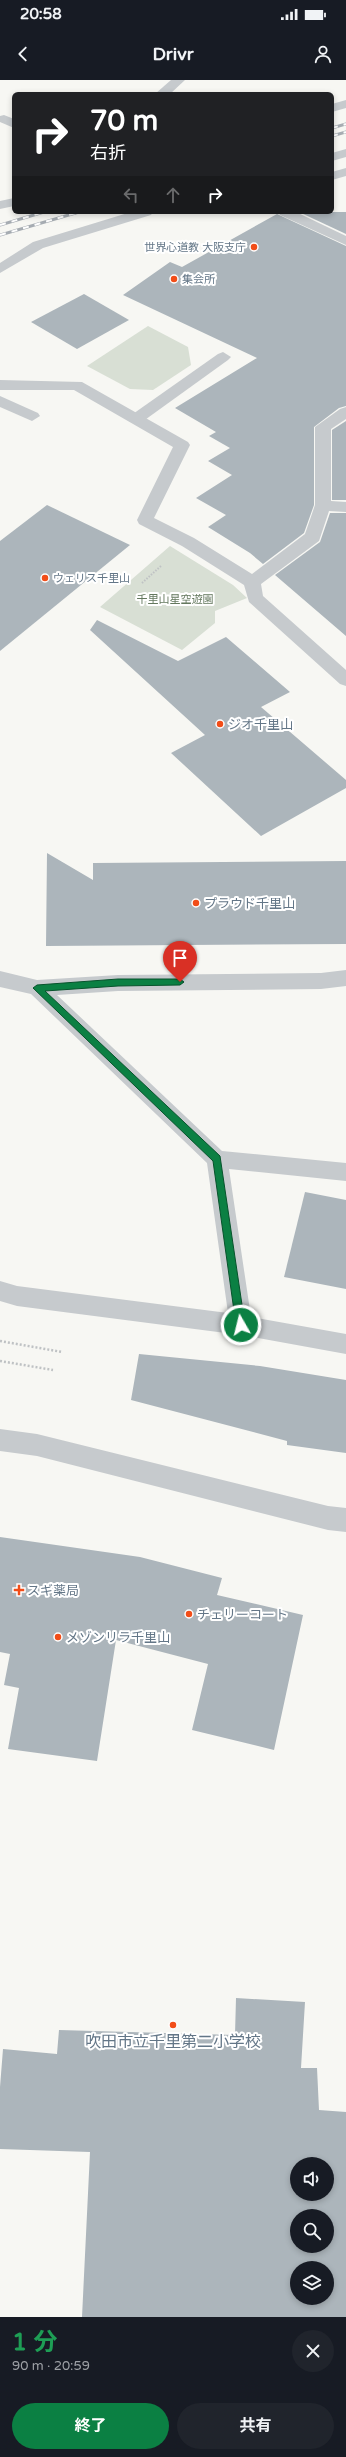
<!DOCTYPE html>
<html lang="ja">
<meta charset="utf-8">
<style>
body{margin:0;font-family:"Varela Round","Noto Sans JP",sans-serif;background:#20242c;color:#f1f3f6;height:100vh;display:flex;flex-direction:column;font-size:15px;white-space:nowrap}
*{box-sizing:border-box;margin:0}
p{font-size:13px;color:#9ea1a6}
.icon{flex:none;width:22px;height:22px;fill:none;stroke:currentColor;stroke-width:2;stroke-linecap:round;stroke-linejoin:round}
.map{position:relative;height:2237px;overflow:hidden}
.panel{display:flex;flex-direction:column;background:#171b24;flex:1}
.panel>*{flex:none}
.hud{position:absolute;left:12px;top:12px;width:322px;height:122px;border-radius:6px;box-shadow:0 2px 6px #0003;background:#202124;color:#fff;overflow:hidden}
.fabs{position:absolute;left:290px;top:2077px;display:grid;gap:8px}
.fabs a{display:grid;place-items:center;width:44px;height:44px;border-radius:50%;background:#171b24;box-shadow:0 2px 6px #0003;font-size:20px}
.pin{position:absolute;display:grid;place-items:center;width:34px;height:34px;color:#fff;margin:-41px -17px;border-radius:50% 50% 50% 0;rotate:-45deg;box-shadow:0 0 4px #0007}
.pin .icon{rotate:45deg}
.me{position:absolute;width:44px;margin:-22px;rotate:352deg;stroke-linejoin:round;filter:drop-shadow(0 0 3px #0008)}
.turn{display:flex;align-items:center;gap:14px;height:84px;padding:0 12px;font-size:18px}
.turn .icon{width:52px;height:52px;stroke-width:2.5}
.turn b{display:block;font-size:28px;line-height:34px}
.lanes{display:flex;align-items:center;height:38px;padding:0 12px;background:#0003;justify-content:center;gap:20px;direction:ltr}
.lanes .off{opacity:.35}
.round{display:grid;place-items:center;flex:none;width:42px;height:42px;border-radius:21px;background:#20242c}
.headline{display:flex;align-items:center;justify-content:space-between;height:68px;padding:0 12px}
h1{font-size:24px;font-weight:700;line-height:30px;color:#1e9e55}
.cta{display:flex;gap:8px;margin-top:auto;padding:8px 12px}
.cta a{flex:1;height:46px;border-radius:24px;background:#0b8043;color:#fff;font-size:16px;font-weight:700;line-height:46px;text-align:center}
.cta a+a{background:#20242c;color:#f1f3f6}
.status{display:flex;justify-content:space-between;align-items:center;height:28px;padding:0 20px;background:#171b24;direction:ltr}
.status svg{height:11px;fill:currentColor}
header{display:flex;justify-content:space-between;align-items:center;height:52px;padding:0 12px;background:#171b24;font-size:18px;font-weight:700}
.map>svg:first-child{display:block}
.green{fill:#d8dfd4}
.building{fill:#acb5bb;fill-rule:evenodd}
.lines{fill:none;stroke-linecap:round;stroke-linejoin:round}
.path-far1{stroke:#bfc2c4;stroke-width:2;stroke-dasharray:1.5 1.5;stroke-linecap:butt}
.path{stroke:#bfc2c4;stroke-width:2.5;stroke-dasharray:2 2;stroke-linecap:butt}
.service{fill:#c6cacd;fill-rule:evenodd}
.minor{fill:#c6cacd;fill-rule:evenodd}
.tertiary{fill:#c6cacd;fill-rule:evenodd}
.rail-casing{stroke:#a6acb2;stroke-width:3}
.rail{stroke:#fff;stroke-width:2;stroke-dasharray:6;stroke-linecap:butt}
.route{fill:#0b8043;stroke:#07532c}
.poi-dot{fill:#f24d18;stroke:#fff;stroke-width:1.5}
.labels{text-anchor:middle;stroke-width:4;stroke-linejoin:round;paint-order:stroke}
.far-poi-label{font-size:11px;fill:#637687;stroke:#fff;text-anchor:start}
.far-park-label{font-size:11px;fill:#64785e;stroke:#fff}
.poi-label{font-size:13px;fill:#637687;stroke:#fff;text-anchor:start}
.near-poi-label{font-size:16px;fill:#637687;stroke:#fff}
</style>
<div class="status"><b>20:58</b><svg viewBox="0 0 49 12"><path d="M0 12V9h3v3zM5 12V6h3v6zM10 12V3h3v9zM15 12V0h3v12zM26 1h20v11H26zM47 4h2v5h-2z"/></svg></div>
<header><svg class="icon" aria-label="back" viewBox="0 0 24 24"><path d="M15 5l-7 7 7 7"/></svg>Drivr<svg class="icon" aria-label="person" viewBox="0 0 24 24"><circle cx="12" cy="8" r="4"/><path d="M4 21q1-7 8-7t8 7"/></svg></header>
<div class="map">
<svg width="346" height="2237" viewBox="0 0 346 2237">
<rect width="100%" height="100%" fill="#f7f7f3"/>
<g class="green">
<polygon points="148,246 188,267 191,285 153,310 130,309 87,286"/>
<polygon points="170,466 233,505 247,518 215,531 215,543 182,570 100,527"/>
</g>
<g class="building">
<polygon points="299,132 346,132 346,154"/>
<polygon points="277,134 346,166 346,326 339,328 314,347 314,425 304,453 263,484 250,473 208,447 226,435 196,418 232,395 208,381 230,368 209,356 216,352 175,328 257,278 123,215 170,182 182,187"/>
<polygon points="84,214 129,240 77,269 31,242"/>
<polygon points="346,341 346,420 332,420 332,350"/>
<polygon points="47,425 130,465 0,571 0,461"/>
<polygon points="330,433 346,433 346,556 275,495 320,462"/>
<polygon points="97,540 178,581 226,557 290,612 261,627 346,700 346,708 261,756 171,673 205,655 90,550"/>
<polygon points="47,773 93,800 93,783 346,781 346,864 46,866"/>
<polygon points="305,1112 346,1120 346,1209 284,1197"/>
<polygon points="139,1274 260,1286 346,1300 346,1373 287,1365 287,1361 131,1320"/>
<polygon points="0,1457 140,1477 222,1498 217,1515 303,1535 274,1670 192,1650 208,1584 116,1560 97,1681 8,1669 19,1608 4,1605 10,1574 0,1572"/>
<path d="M 236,1918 L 305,1922 L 301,1988 L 317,1988 L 319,2030 L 346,2032 L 346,2237 L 82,2237 L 90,2072 L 0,2069 L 0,2007 L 3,1969 L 57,1974 L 59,1950 L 235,1955 ZM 297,2084 L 327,2084 L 327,2114 L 297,2114 ZM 297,2136 L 327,2136 L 327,2166 L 297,2166 ZM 297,2188 L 327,2188 L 327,2218 L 297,2218 Z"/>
</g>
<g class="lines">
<polyline class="path-far1" points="142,503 162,485"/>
<g class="path">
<polyline points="0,1261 62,1272"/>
<polyline points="0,1281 53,1290"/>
</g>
<g class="service">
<polygon points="223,272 231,277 228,280 142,342 130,342 128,339 130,336 218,274"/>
<polygon points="0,316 38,333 40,336 32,341 0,327"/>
</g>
<g class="minor">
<polygon points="171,0 185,0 170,14 155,14"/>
<polygon points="346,20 346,28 332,32 332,24"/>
<polygon points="4,35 14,39 14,48 0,42 0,36"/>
<polygon points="346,69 346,77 332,81 332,73"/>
<polygon points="346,88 346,96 332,100 332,92"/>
<polygon points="14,118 14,126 0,129 0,121"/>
<polygon points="131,132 153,132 151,135 43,168 0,193 0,183 33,162"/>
<polygon points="278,132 296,132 346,156 346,165 280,135"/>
<polygon points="0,300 82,302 188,362 190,365 154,438 194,458 252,494 305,454 315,425 315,347 340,329 346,327 346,339 331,349 331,421 346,422 346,432 329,431 319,461 261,504 263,516 346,590 346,606 340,604 249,522 244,505 182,466 139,444 137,440 173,367 74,310 0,310"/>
<polygon points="346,890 346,906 321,909 118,911 57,915 222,1071 346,1083 346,1101 229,1089 251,1237 346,1254 346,1274 241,1255 17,1226 0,1221 0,1201 17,1206 228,1233 207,1083 31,914 0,907 0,891 37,900 118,895 321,893"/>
</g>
<polygon class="tertiary" points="0,1349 37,1354 328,1426 346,1428 346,1452 328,1450 37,1376 0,1371"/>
<defs>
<g id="rail">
<polyline points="332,48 346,44"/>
<polyline points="332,56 346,52"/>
<polyline points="0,145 44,132"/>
<polyline points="0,155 79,132"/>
</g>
</defs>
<use href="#rail" class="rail-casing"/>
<use href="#rail" class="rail"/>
</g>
<polygon class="route" points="118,899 180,899 184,902 180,905 118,906 45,911 220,1076 245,1245 241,1249 236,1245 213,1081 33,908 37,905"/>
<g class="poi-dot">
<circle cx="254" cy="167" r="4"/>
<circle cx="174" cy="199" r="4"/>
<circle cx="45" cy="498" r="4"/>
<circle cx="220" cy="644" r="4"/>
<circle cx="196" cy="823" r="4"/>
<path d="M17 1504h4v4h4v4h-4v4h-4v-4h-4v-4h4z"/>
<circle cx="189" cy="1534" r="4"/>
<circle cx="58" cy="1557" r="4"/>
<circle cx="173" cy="1945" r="4"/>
</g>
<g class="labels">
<g class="far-poi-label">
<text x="246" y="171" text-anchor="end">世界心道教 大阪支庁</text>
<text x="182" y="203">集会所</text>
<text x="53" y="502">ウェリス千里山</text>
</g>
<g class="far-park-label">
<text x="175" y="523">千里山星空遊園</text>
</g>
<g class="poi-label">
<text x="228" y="649">ジオ千里山</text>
<text x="204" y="828">プラウド千里山</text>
<text x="27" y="1515">スギ薬局</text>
<text x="197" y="1539">チェリーコート</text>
<text x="66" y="1562">メゾンリラ千里山</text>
</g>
<g class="near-poi-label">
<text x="173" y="1967">吹田市立千里第二小学校</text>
</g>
</g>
</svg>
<div class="fabs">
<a><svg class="icon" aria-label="sound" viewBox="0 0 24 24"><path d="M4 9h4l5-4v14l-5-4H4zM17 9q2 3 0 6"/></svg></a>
<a><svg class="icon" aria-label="search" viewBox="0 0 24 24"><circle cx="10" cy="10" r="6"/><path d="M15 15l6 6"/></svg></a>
<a><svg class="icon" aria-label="layers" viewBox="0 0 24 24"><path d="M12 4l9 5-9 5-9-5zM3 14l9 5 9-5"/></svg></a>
</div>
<div class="pin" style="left:180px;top:902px;background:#d93025"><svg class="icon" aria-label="arrive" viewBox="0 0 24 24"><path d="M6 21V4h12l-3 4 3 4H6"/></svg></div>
<svg class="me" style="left:241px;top:1245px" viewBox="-20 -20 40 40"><circle r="17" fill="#0b8043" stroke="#fff" stroke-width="3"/><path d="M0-11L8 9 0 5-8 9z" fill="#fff"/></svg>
<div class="hud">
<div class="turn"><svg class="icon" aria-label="right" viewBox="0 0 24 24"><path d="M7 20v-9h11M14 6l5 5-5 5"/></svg><div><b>70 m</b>右折</div></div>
<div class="lanes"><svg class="icon off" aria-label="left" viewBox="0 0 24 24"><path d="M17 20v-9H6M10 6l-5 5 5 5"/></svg><svg class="icon off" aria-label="ahead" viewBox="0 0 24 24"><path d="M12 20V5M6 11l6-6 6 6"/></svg><svg class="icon" aria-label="right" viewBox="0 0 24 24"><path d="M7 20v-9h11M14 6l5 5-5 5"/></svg></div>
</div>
</div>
<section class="panel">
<div class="headline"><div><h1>1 分</h1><p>90 m · 20:59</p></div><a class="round"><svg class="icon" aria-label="close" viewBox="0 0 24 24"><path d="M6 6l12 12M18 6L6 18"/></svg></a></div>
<div class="cta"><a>終了</a><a>共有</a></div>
</section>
